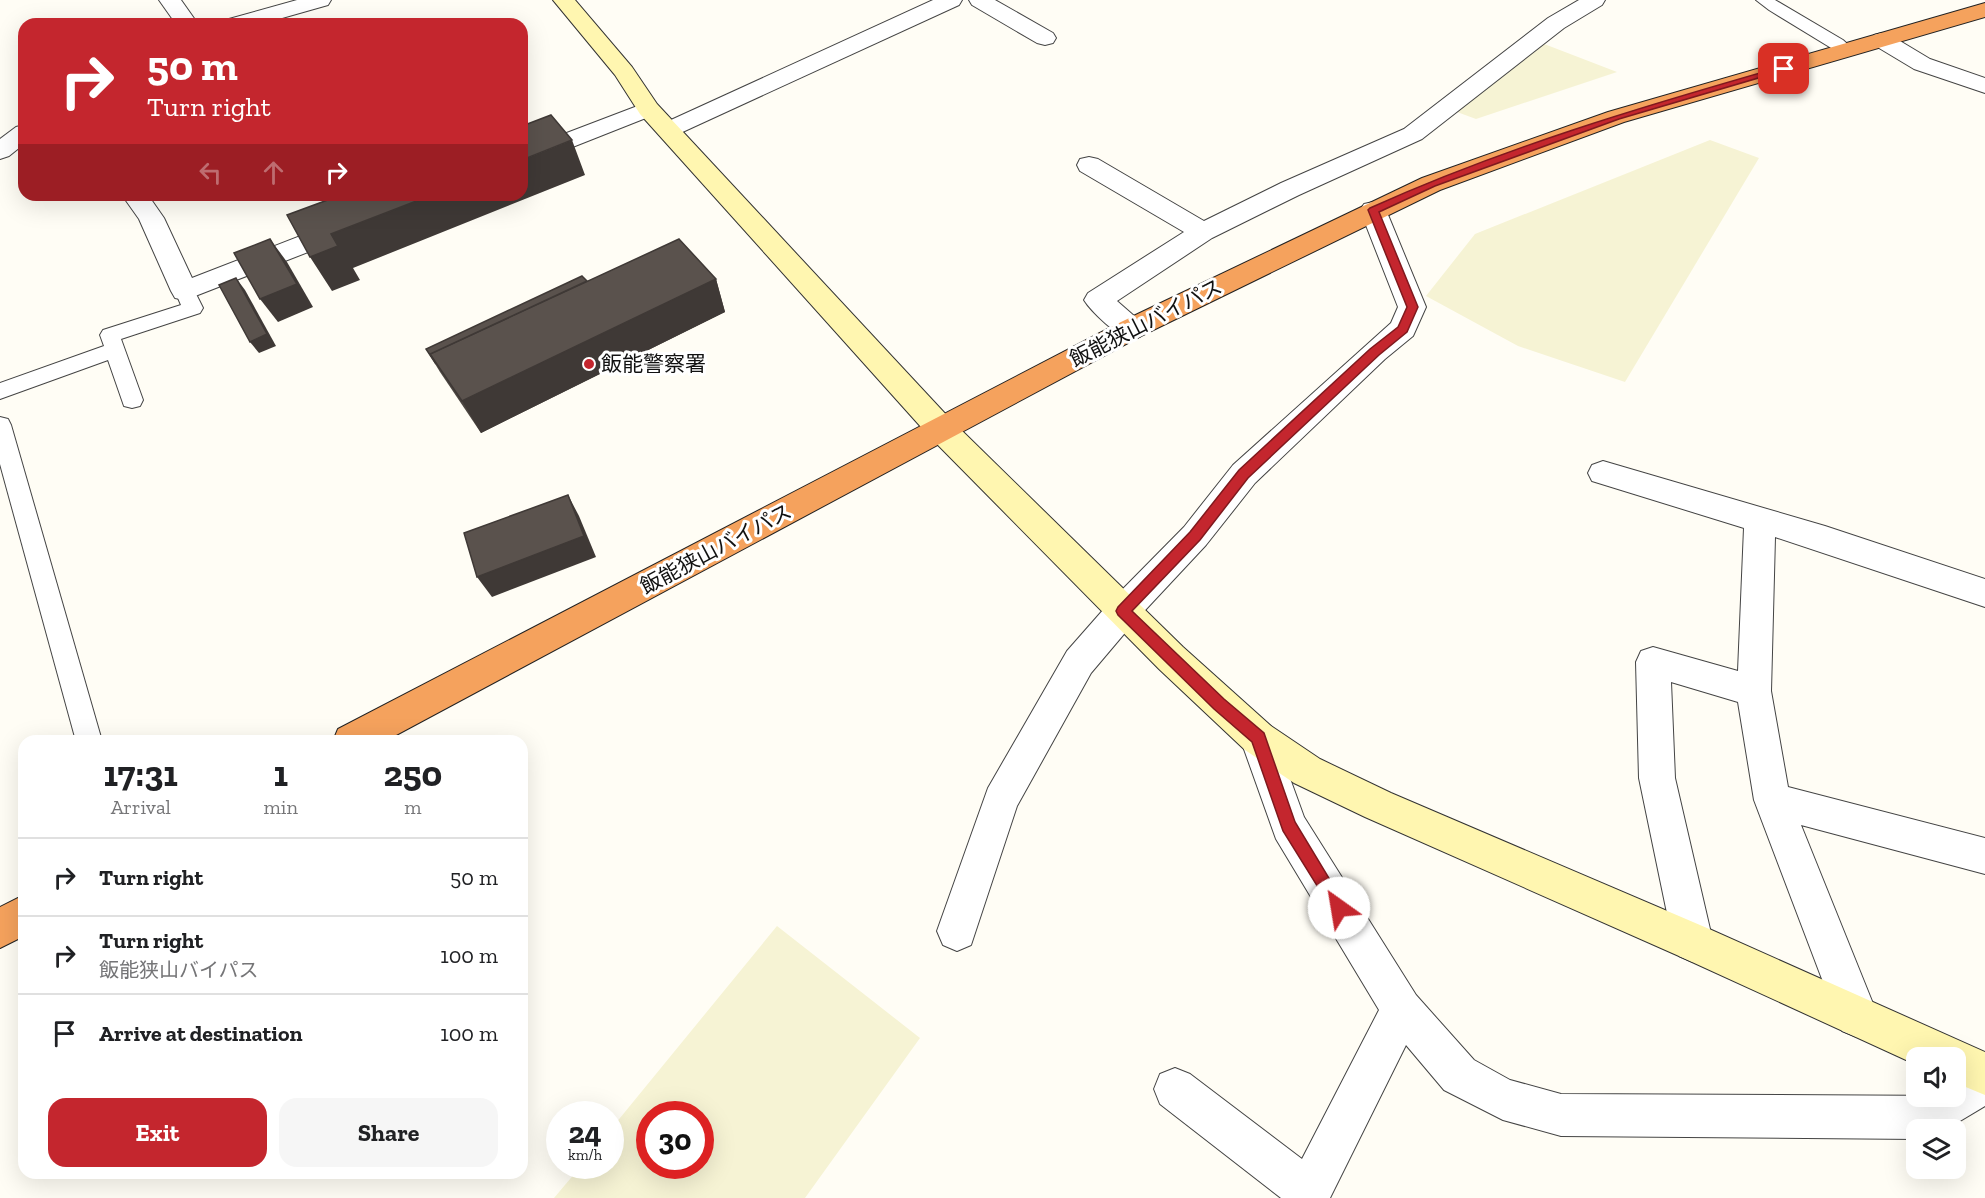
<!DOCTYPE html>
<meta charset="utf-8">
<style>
body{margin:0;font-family:"Zilla Slab","Noto Sans JP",serif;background:#f6f6f6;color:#202124;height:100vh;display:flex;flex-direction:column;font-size:22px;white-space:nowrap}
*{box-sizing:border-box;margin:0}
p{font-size:20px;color:#757577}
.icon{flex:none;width:33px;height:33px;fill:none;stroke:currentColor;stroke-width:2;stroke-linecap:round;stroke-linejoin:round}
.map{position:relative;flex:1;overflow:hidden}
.details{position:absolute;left:18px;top:735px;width:510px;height:444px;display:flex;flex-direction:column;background:#fff;border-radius:18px;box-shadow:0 6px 24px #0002}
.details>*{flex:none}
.hud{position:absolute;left:18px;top:18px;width:510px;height:183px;border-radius:18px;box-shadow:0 6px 24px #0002;background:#c4262e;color:#fff;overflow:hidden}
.tools{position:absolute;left:1906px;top:1047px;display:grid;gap:12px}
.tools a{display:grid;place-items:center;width:60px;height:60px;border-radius:12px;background:#fff;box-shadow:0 6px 24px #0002;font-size:30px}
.speed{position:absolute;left:546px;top:1101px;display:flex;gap:12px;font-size:30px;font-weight:700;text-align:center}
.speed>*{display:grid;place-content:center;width:78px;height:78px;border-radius:50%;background:#fff;box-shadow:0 6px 24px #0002;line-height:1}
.speed small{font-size:15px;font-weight:400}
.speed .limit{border:9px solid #d22;background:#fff;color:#111}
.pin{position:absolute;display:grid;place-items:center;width:51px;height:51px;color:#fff;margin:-26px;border-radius:12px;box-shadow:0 3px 9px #0006}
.me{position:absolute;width:66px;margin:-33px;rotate:328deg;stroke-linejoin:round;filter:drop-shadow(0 0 4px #0008)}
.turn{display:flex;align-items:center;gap:21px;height:126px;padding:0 30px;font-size:27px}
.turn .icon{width:78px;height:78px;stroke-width:2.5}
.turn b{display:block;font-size:42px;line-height:51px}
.lanes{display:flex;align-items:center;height:57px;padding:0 30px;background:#0003;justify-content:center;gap:30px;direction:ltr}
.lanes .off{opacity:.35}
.eta{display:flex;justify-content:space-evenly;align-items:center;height:102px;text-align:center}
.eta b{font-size:36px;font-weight:800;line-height:42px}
.cta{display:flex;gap:12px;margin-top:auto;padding:12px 30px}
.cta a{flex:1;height:69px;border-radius:18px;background:#c4262e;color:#fff;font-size:24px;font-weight:800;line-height:69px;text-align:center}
.cta a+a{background:#f6f6f6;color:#202124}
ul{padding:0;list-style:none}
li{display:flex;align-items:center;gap:18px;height:78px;padding:0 30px;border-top:2px solid #e0e0e0}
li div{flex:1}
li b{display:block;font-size:22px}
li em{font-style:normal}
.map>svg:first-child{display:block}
.farmland{fill:#f6f3d4;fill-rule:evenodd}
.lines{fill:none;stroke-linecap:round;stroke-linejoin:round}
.lane-casing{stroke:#444;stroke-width:2}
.street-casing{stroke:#444;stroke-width:2}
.secondary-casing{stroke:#333;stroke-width:2}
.highway-casing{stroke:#222;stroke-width:2}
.lane{fill:#fff;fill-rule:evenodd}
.street{fill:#fff;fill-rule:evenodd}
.secondary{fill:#fff6b0;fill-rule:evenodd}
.highway{fill:#f5a25d;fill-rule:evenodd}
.wall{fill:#4d4742}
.shaded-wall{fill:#3f3936}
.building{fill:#5a524d;stroke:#3f3936;stroke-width:1.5}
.route{fill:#c4262e;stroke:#7f191e;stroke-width:1.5}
.poi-dot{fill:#c4262e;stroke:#fff;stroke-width:2}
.labels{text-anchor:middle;stroke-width:6;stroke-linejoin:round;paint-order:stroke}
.street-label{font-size:21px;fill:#111;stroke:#fff}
.poi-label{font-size:21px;fill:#111;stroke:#fff;text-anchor:start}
</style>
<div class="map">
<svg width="1985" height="1198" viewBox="0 0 1985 1198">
<rect width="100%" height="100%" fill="#fffdf5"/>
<g class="farmland">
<polygon points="1539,42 1617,72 1476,119 1457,112"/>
<polygon points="1710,140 1759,158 1625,382 1518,346 1426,296 1475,234"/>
<path d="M 777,926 L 920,1038 L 805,1198 L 554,1198 L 581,1166 L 610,1166 L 611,1129 ZM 650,1114 L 700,1114 L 700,1166 L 650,1166 Z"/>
</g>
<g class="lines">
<defs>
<g id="lane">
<polygon points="1756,0 1775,0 1843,40 1855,51 1847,56 1841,54 1769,10"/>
<polygon points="185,284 192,286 203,308 200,313 121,339 143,400 140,406 132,408 124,406 108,360 0,399 0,383 104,346 100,335 103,330 181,305 175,291 178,286"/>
<polygon points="0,417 8,419 11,425 102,741 76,741 0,464"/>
</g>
<g id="street">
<polygon points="159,0 181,0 198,24 176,24"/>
<polygon points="297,0 331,0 328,5 261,24 226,24 229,19"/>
<polygon points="933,0 962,0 959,5 676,135 668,137 660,135 656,130 660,125"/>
<polygon points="969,0 995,0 1053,33 1056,38 1053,43 1045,45 1037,43 972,5"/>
<path d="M 1579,0 L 1605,0 L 1602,5 L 1564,28 L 1422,139 L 1299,195 L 1212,238 L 1117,301 L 1141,322 L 1145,329 L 1141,336 C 1138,337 1135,339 1132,339 C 1119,339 1090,310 1084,300 L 1088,293 L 1184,232 L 1080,171 L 1077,165 L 1080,159 L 1089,157 L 1098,159 L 1204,221 L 1281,183 L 1404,129 L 1548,18 Z"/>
<polygon points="1882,33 1890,35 1930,59 1985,78 1985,93 1914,69 1874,45 1871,40 1874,35"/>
<polygon points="648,102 656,104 660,109 656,114 522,167 522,150"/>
<polygon points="24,125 24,144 9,156 0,159 0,139 16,127"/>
<polygon points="122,195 148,195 164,218 192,278 406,195 443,195 439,201 185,300 175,298 171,291 139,219"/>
<polygon points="1373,202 1382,204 1386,210 1426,307 1413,336 1385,359 1255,483 1206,545 1135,621 1091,673 1017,806 971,945 957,951 943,945 937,931 988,788 1067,651 1111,601 1184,527 1233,465 1391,323 1398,307 1360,210 1364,204"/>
<polygon points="1603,461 1825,526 1985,579 1985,607 1775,537 1771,691 1788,787 1985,838 1985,874 1801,825 1878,1016 1872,1031 1857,1037 1842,1031 1836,1016 1754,800 1738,702 1671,682 1675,778 1713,942 1707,956 1693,962 1679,956 1673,942 1639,778 1636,662 1641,651 1653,647 1738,671 1744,528 1592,481 1588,473 1592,465"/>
<polygon points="1258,722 1271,726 1304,817 1416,995 1474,1060 1510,1080 1561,1094 1956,1096 1956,1076 1985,1062 1985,1106 1945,1130 1917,1130 1917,1139 1561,1136 1503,1120 1444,1090 1406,1045 1330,1198 1281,1198 1160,1104 1154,1089 1160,1074 1175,1068 1190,1074 1302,1159 1379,1010 1276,839 1240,738 1245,726"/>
</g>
<polygon id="secondary" points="553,0 575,0 632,67 657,104 952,421 1183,647 1271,726 1320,759 1391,793 1707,928 1985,1052 1985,1095 1956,1083 1956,1058 1917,1058 1917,1065 1679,956 1365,817 1294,783 1245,750 1159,669 930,437 640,114 615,75"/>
<g id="highway">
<polygon points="1985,3 1985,17 1624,122 1440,190 1141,336 385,741 333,741 338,729 1121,322 1422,178 1608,112"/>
<polygon points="24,895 24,936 0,948 0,907"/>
</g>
</defs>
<use href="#lane" class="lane-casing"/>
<use href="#street" class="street-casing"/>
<use href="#secondary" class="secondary-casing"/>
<use href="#highway" class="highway-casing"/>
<use href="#lane" class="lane"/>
<use href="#street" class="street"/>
<use href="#secondary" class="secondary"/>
<use href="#highway" class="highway"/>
</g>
<polygon class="wall" points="716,279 725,312 481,433 440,372 426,349 587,281"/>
<g class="shaded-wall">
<polygon points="572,140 585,175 353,268 360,280 332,291 310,257 331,234 432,195 522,195 522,160"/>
<polygon points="270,239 287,262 313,307 278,322 260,299"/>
<polygon points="236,278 245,290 276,346 259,353 250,342"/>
<polygon points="716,279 725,312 481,433 462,401"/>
<polygon points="568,495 579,516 596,557 492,597 477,577"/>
</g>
<g class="building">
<polygon points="551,115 572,140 522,160 522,126"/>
<polygon points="341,195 432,195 331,234 338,246 310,257 287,215"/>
<polygon points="270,239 297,284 260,299 234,253"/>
<polygon points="679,239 716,279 462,401 430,354"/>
<polygon points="582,276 587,281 430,354 436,364 426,349"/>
<polygon points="236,278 267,334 250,342 219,285"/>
<polygon points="568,495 584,536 477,577 464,533"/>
</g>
<path class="route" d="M 1781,67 L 1789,69 L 1619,119 L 1435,186 L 1379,212 L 1418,307 L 1407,332 L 1379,355 L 1248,478 L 1200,540 L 1132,611 L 1224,699 L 1264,733 L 1295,822 L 1347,908 L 1345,913 L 1339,916 L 1334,913 L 1283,831 L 1252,742 L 1214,709 L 1118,615 L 1116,611 L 1118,607 L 1190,532 L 1239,470 L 1370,349 L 1398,327 L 1407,307 L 1368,210 L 1370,208 C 1503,148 1641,107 1781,67 Z"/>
<circle class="poi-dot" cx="589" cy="364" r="6"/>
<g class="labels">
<g class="street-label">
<text transform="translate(1146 323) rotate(-27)" y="7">飯能狭山バイパス</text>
<text transform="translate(716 549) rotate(-28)" y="7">飯能狭山バイパス</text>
</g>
<g class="poi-label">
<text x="601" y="371">飯能警察署</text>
</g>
</g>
</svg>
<div class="tools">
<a><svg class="icon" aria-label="sound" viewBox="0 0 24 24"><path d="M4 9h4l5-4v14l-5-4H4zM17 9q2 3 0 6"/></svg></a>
<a><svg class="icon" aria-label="layers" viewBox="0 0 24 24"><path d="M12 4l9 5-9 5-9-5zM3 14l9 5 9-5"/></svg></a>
</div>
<div class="speed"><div>24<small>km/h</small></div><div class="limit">30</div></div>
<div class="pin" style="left:1784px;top:69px;background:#d93025"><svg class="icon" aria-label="arrive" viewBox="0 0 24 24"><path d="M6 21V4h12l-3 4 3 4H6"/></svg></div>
<svg class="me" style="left:1339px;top:908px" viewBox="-20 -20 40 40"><circle r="19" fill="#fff"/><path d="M0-13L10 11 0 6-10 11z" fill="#c4262e"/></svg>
<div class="hud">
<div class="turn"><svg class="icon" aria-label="right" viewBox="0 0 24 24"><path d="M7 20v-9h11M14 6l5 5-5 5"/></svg><div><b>50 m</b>Turn right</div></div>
<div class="lanes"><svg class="icon off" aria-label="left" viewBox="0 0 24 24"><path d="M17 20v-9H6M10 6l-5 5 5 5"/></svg><svg class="icon off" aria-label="ahead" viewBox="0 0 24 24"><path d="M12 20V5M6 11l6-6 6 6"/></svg><svg class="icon" aria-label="right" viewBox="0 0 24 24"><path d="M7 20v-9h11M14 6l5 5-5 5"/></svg></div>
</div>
<section class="details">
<div class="eta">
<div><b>17:31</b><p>Arrival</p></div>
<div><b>1</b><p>min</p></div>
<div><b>250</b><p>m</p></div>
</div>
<ul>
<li><svg class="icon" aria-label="right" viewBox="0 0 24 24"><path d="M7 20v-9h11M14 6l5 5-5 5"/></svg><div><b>Turn right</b></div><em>50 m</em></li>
<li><svg class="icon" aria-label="right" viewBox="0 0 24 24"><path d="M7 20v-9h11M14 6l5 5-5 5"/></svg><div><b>Turn right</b><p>飯能狭山バイパス</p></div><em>100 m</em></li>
<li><svg class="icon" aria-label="arrive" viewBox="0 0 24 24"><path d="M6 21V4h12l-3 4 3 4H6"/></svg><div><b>Arrive at destination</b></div><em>100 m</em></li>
</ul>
<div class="cta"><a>Exit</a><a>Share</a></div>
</section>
</div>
